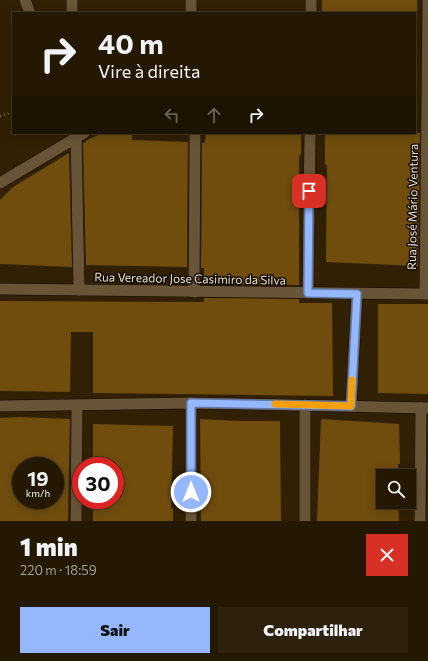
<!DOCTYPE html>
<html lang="pt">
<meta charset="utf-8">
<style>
body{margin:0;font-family:Commissioner,sans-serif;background:#2d210d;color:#f1f3f6;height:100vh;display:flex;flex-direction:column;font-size:15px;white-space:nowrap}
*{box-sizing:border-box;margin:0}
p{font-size:13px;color:#a3a09a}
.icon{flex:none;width:22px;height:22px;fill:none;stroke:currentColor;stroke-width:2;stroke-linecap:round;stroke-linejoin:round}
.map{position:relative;height:521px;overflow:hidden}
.sheet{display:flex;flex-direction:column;background:#251803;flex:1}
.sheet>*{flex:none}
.hud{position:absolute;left:12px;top:12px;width:404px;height:122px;border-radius:0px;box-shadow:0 2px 10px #0003,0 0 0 1px #423725;background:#251803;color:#f1f3f6;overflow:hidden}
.controls{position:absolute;left:376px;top:469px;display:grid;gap:8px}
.controls a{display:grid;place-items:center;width:40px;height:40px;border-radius:0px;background:#251803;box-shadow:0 2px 10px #0003,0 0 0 1px #423725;font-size:20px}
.speed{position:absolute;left:12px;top:457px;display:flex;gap:8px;font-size:20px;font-weight:700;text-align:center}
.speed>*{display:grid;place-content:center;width:52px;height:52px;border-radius:50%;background:#251803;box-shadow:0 2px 10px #0003,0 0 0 1px #423725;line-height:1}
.speed small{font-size:10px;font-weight:400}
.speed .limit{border:6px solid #d22;background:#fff;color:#111}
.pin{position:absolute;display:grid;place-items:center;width:34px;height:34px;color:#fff;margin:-17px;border-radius:8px;box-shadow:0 2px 6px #0006}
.me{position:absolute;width:44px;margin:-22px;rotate:0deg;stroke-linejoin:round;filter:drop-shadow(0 0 3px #0008)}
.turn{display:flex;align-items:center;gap:14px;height:84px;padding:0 20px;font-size:18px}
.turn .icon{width:52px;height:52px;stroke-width:2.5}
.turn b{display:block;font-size:28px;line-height:34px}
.lanes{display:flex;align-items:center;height:38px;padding:0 20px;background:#0003;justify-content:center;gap:20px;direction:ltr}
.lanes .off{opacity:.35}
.round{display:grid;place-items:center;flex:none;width:42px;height:42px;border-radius:0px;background:#2d210d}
.summary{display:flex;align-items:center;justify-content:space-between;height:68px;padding:0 20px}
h1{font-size:24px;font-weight:800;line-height:30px}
.action{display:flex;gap:8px;margin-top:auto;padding:8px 20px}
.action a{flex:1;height:46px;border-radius:0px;background:#95b7fd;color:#111;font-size:16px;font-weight:800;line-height:46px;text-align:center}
.action a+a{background:#2d210d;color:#f1f3f6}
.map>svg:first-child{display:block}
.building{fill:#704d0d;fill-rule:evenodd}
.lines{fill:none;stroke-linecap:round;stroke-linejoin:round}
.minor-casing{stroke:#170a00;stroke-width:12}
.tertiary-casing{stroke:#170a00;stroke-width:12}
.path{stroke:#73644c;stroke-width:2.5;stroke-dasharray:1 3;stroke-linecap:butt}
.minor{stroke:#685538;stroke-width:11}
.tertiary{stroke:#685538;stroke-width:11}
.route-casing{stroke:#6177a4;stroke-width:10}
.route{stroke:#95b7fd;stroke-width:7}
.slow{stroke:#f59e0b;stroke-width:7}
.labels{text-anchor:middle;stroke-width:3;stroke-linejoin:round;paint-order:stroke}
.street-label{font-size:12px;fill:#ece0d0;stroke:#130c03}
</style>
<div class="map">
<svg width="428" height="521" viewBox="0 0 428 521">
<rect width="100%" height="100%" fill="#312004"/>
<g class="building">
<rect x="322" y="0" width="95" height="13"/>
<polygon points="103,133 132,133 132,140 188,142 187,267 86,265 83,144 87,140"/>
<polygon points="206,133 301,133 301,155 299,155 299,285 204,284 204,268 201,268 202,143 205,143"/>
<polygon points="325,133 420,133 418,266 326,262 327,165 325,165"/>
<polygon points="69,153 72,267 0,264 0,200 13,187"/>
<polygon points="204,298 299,299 299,303 332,303 333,396 93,393 93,332 71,332 70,392 0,391 0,301 204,302"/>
<polygon points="378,304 428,304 428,394 378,393"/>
<path d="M 21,417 L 70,419 L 68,521 L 0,521 L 0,418 ZM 21,466 L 55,466 L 55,501 L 21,500 Z"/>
<polygon points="200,419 238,421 280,421 281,521 201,521"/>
<polygon points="321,419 399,424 400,464 398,464 398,476 383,476 383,502 398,502 399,521 317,521"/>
<polygon points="93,424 173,426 171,508 173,508 173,521 93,521 93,500 115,500 115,466 93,466"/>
</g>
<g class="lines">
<defs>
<g id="minor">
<polyline points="25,0 30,13"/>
<polyline points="72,13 72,0"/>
<polyline points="311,13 311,0"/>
<polyline points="76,133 79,290"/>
<polyline points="194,292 195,133"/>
<polyline points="308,293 310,133"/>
<polyline points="425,294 428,0"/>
<polyline points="351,406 357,294"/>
<polyline points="76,521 77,406"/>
<polyline points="191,521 191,403"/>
<polyline points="305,521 305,405"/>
<polyline points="420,521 421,408"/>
</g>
<g id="tertiary">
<polyline points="191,0 191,13"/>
<polyline points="0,183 84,133"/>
<polyline points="0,289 428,294"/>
<polyline points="0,406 191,403 428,408"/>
</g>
</defs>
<use href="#minor" class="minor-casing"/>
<use href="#tertiary" class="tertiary-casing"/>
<polyline class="path" points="0,116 13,112"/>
<use href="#minor" class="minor"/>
<use href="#tertiary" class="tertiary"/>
</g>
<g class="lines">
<defs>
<polyline id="route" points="191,492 191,403 351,406 357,294 308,293 309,191"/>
</defs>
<use href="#route" class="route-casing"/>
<use href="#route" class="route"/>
<polyline class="slow" points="275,404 351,406 352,380"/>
</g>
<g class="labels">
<g class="street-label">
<text transform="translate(413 207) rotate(-89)" y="4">Rua José Mário Ventura</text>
<text transform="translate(190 279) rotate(1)" y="4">Rua Vereador Jose Casimiro da Silva</text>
</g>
</g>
</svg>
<div class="controls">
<a><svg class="icon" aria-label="search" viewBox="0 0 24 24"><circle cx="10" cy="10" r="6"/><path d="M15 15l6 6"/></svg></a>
</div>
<div class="speed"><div>19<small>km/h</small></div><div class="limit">30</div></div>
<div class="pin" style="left:309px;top:191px;background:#d93025"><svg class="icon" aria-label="arrive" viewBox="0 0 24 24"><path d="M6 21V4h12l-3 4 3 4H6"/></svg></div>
<svg class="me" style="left:191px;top:492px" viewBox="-20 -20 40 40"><circle r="17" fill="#95b7fd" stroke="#fff" stroke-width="3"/><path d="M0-11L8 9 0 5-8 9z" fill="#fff"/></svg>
<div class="hud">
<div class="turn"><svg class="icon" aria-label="right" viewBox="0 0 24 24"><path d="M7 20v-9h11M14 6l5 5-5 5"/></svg><div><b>40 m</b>Vire à direita</div></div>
<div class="lanes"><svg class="icon off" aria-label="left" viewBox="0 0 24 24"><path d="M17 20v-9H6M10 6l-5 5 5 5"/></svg><svg class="icon off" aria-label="ahead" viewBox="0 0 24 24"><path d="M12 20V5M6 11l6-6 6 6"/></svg><svg class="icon" aria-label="right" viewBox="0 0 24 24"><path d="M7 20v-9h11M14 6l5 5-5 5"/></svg></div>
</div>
</div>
<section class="sheet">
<div class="summary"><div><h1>1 min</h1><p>220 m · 18:59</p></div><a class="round" style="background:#d93025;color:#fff"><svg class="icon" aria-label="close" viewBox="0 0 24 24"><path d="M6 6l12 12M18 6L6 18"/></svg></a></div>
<div class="action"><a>Sair</a><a>Compartilhar</a></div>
</section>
